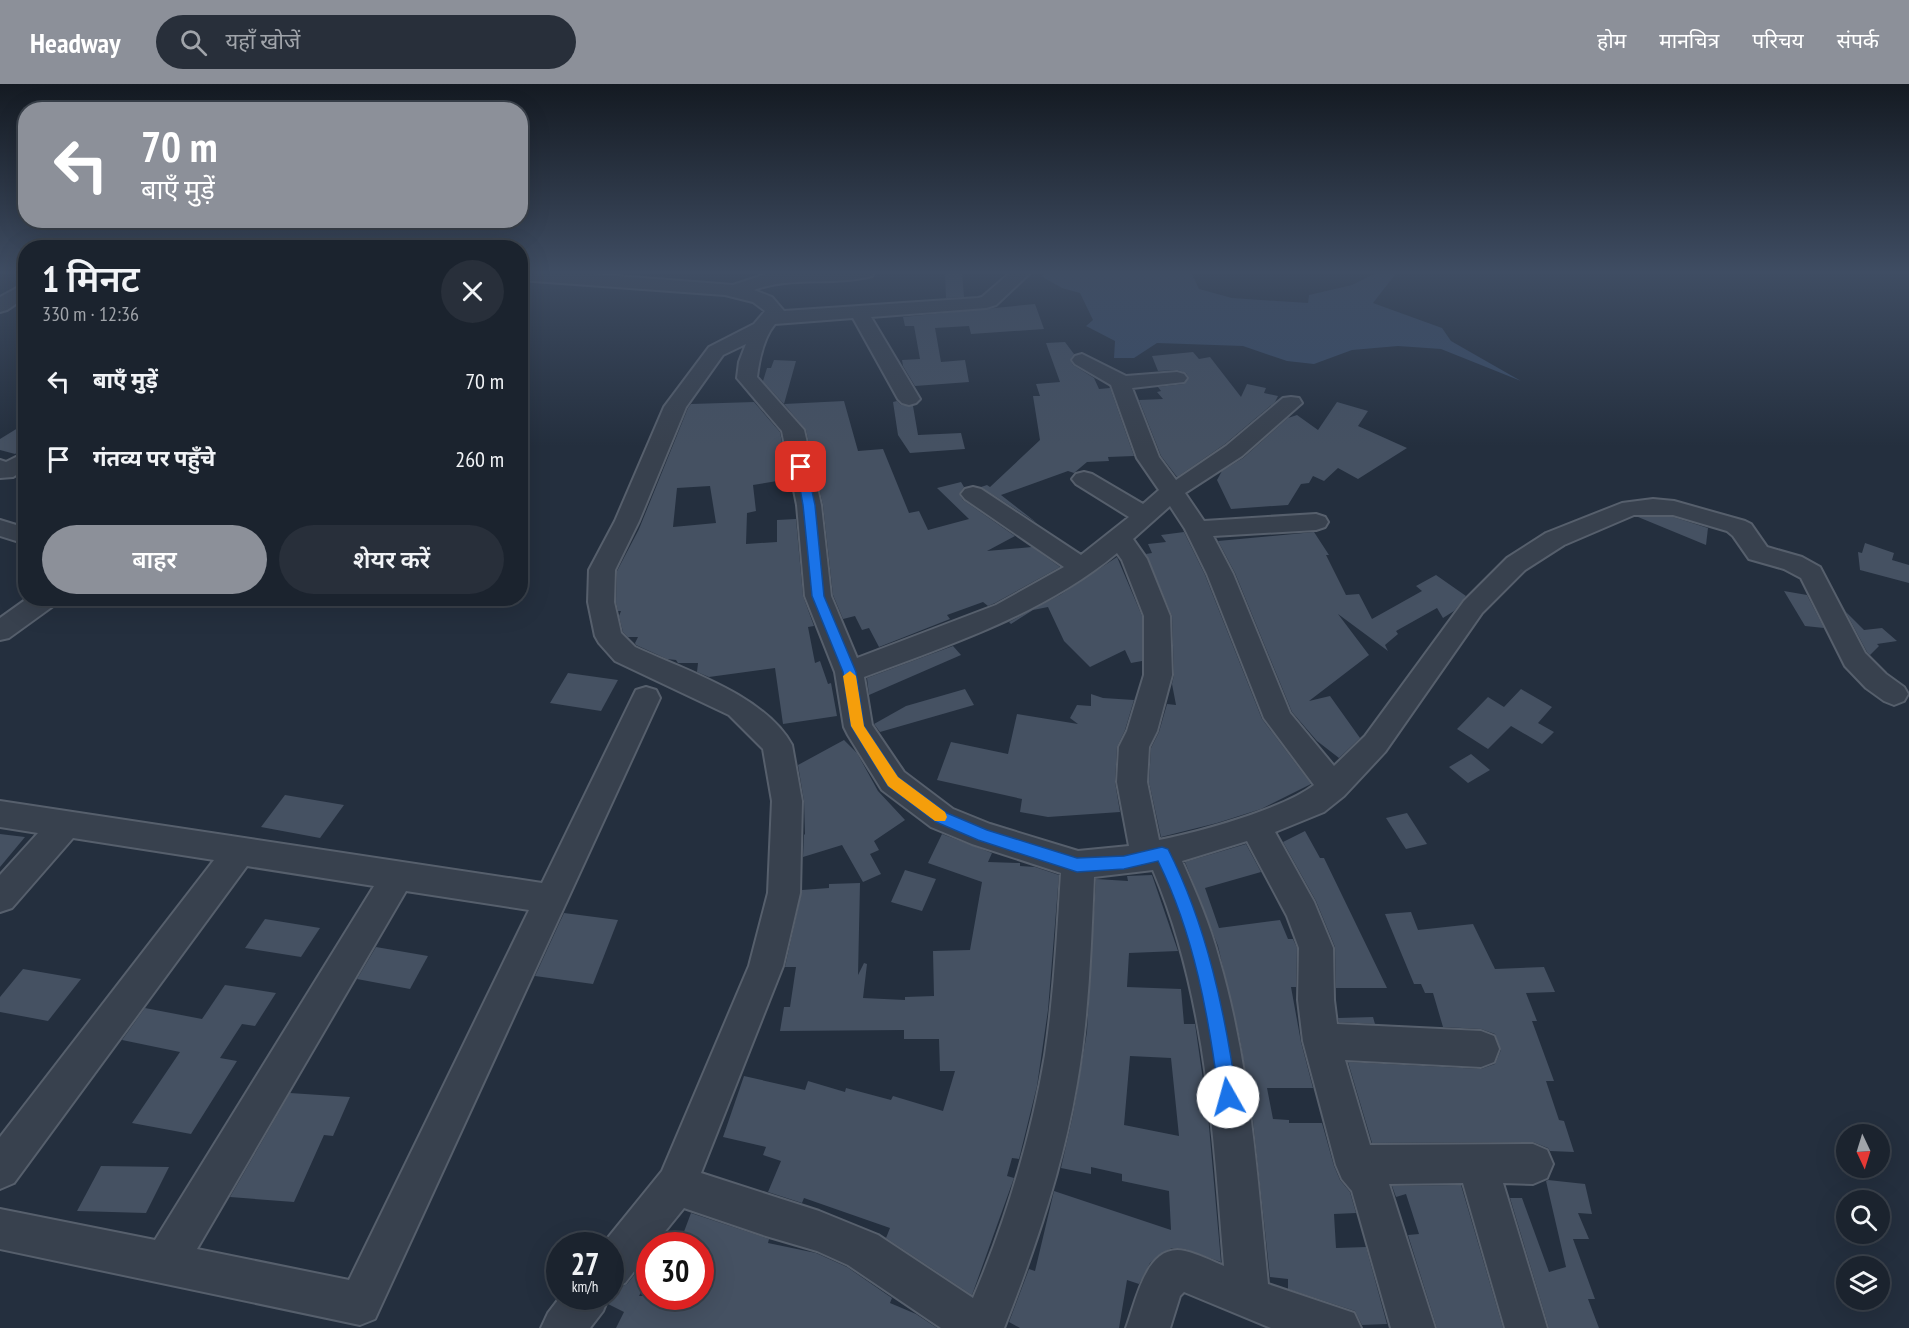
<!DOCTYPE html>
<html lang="hi">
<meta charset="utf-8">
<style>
body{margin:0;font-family:"PT Sans Narrow","Noto Sans Devanagari",sans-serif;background:#282f3a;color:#f1f3f6;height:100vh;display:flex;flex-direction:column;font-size:22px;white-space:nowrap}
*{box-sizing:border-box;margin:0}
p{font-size:20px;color:#a0a4aa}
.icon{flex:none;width:33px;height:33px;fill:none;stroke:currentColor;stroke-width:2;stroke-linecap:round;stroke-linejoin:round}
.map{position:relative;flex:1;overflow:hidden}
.side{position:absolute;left:18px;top:156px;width:510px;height:366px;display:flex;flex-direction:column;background:#1b232e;border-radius:24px;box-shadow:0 6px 24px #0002,0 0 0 2px #39404a}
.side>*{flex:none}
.hud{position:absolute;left:18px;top:18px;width:510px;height:126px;border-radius:24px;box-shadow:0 6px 24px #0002,0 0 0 2px #39404a;background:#8c9099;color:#fff;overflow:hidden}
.needle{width:39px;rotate:176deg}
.fabs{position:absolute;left:1836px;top:1040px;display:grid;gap:12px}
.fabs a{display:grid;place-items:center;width:54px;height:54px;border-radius:50%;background:#1b232e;box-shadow:0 6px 24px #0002,0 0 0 2px #39404a;font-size:30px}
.speed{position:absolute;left:546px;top:1148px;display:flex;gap:12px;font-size:30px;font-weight:700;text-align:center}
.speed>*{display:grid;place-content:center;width:78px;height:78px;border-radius:50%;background:#1b232e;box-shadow:0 6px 24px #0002,0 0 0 2px #39404a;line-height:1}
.speed small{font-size:15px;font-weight:400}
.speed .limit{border:9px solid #d22;background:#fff;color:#111}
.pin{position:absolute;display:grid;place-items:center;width:51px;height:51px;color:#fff;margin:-26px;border-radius:12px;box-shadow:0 3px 9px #0006}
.me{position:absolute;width:66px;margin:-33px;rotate:353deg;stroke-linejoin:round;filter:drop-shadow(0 0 4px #0008)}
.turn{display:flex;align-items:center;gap:21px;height:126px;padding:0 24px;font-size:27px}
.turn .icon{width:78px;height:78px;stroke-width:2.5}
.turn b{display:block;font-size:42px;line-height:51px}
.round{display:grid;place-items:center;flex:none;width:63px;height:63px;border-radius:32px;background:#282f3a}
.head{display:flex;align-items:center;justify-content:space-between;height:102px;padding:0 24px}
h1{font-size:36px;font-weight:600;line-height:45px}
.primary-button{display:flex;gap:12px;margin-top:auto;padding:12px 24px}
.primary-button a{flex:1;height:69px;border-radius:36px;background:#8c9099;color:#fff;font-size:24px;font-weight:600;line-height:69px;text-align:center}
.primary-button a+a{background:#282f3a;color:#f1f3f6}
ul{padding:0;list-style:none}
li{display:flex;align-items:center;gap:18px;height:78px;padding:0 24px}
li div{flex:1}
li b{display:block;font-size:22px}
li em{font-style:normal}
header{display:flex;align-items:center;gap:36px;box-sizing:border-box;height:84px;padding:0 30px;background:#8c9099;color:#fff}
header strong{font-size:28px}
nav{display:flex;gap:33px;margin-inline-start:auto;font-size:21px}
.search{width:420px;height:54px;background:#282f3a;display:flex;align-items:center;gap:15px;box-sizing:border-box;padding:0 21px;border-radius:33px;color:#a0a4aa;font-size:22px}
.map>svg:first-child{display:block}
.water{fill:#394c67}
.building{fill:#455162;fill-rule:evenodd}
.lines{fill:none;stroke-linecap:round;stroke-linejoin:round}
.minor-casing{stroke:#565f6c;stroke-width:4}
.minor{fill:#38414e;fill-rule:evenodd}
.route{fill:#1a73e8;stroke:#114b97;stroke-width:1.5}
.slow{fill:#f59e0b}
</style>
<header>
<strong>Headway</strong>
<div class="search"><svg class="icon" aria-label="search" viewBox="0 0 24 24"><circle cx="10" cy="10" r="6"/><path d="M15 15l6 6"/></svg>यहाँ खोजें</div>
<nav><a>होम</a><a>मानचित्र</a><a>परिचय</a><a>संपर्क</a></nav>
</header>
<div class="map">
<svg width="1909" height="1244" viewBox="0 0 1909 1244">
<rect width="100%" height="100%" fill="#242f3e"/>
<polygon class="water" points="1047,188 1191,188 1199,205 1232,214 1308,219 1309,211 1352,201 1378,188 1397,188 1373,219 1442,244 1451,257 1521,297 1441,265 1398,262 1352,266 1314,280 1287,277 1243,262 1157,259 1134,274 1114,274 1115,257 1086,242 1093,236 1080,209 1062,204 1041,192"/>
<g class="building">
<polygon points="945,188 962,188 964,213 946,214"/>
<polygon points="1035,220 1044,245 971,250 969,242 935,244 941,278 965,276 969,298 915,302 903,282 902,276 920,275 914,242 905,242 903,233"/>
<polygon points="1065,258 1074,270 1070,276 1073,281 1094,294 1099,305 1110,304 1134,372 1108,373 1109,377 1087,378 1074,389 1068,387 1001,411 1037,439 981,403 987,401 990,403 1040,356 1033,312 1040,312 1036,300 1060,298 1046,259"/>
<polygon points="1193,268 1199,275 1210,273 1241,313 1247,300 1266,304 1264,309 1278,312 1275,318 1225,360 1177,393 1161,372 1139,316 1163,315 1157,308 1161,307 1158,303 1184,300 1189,294 1186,289 1178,286 1158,287 1152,272"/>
<polygon points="774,276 796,277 784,320 763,297 767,284 771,284"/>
<polygon points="844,317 858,367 883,365 909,429 919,427 928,446 969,435 937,404 961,398 964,403 959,410 963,416 1015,452 987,467 1032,463 1060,483 995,519 988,522 983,518 947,531 950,535 879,563 869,544 862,546 855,532 843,535 833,511 823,421 806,346 784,320"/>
<polygon points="897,317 901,321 913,322 918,351 961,349 965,365 910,369 898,351 893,318"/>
<path d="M 754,318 L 780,348 L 789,395 L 753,401 L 756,427 L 747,429 L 746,460 L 777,458 L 777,436 L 796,435 L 803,512 L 814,542 L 808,543 L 815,579 L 820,577 L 828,600 L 831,599 L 837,632 L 783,640 L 775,584 L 709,593 L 697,588 L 698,579 L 678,579 L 676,576 L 667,575 L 636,561 L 635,559 L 638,553 L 628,553 L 623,548 L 619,532 L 621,527 L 618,527 L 616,518 L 617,487 L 639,445 L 688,324 L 691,320 ZM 710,402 L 716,439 L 673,443 L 677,404 Z"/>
<polygon points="1337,318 1368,327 1358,342 1407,364 1358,395 1338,384 1324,397 1313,392 1309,399 1301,400 1288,421 1231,425 1217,396 1222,387 1243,374 1288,334 1297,331 1318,346"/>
<polygon points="26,339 26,363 15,370 0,366 0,355"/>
<polygon points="1638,433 1673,433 1708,444 1706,461"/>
<polygon points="1184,448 1205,491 1262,635 1311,700 1261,725 1217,739 1161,753 1149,698 1151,664 1159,648 1167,620 1176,621 1172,600 1174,591 1172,532 1146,470 1152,469 1148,460 1166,458 1161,451"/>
<polygon points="1314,448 1329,471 1326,471 1346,511 1359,510 1372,535 1422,507 1416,502 1436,491 1466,512 1454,527 1443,534 1437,524 1396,547 1398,550 1385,561 1388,567 1338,530 1369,571 1309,617 1330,612 1360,654 1339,674 1317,657 1292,628 1235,489 1218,457"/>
<polygon points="1865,459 1894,469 1892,476 1909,481 1909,499 1860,486 1858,468 1862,469"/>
<polygon points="1117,473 1142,532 1142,577 1131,579 1125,566 1090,583 1064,557 1048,523 1033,526 1011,540 1009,538 1060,511"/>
<polygon points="1784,507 1807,511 1824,544 1805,542"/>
<polygon points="1840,517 1846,528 1864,546 1882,544 1897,557 1877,560 1879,562 1870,571 1867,568"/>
<polygon points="953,562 961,571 869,611 867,594"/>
<polygon points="568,589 618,596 601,627 550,619"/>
<polygon points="965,605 974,621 880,648 874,640 906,622"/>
<polygon points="1521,605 1552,623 1538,639 1554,648 1542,660 1511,642 1488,665 1457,645 1488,613 1504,623"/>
<polygon points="1091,610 1103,614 1134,616 1125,646 1117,663 1115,698 1120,728 1048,733 1020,728 1022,715 937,696 951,658 1008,670 1017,630 1078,640 1070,634 1077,621 1091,622"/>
<polygon points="844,656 857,669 878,707 905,736 874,757 879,766 870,770 881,790 863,798 842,761 803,773 804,751 805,750 804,717 798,681"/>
<polygon points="1471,670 1490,686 1468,699 1449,683"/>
<polygon points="285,711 344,721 320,754 261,743"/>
<polygon points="1407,729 1427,760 1406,765 1386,734"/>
<polygon points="1305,747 1320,774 1324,774 1387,904 1336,904 1335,863 1316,817 1283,758"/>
<polygon points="0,750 25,753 0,783"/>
<polygon points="942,750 992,769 988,778 1020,779 1020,782 1035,783 1059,791 1048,926 1037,1002 1019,1075 1012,1074 1007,1092 1014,1094 972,1211 886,1154 890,1144 804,1114 802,1119 768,1108 781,1077 763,1071 766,1063 723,1053 744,992 805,1006 808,997 845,1008 846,1004 891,1016 893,1012 943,1027 955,987 940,987 939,955 904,955 904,946 780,947 784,923 790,923 796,883 785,883 802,806 829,804 829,800 860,799 858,891 864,879 867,880 863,914 905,916 905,913 934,912 933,867 970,866 982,798 928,779"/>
<polygon points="1246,760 1261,788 1205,804 1219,844 1280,836 1288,855 1293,855 1297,864 1296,903 1291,903 1301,958 1313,1004 1267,1004 1273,1035 1289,1036 1289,1039 1322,1039 1334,1082 1340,1096 1350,1108 1356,1129 1334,1130 1336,1164 1366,1163 1387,1240 1362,1241 1355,1227 1288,1205 1288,1195 1270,1193 1253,1036 1240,955 1218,862 1185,778"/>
<polygon points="905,786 936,795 922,827 891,818"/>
<path d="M 1152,791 L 1178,867 L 1129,869 L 1127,903 L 1181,905 L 1184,940 L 1195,940 L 1208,1031 L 1221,1178 L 1185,1165 L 1172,1164 L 1160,1170 L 1150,1179 L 1139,1200 L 1127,1196 L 1119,1244 L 1020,1244 L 1009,1238 L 1029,1185 L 1035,1187 L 1054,1107 L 1171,1146 L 1169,1107 L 1122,1097 L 1122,1090 L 1091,1083 L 1091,1090 L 1061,1084 L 1073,1031 L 1087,948 L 1096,795 L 1128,797 L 1127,792 ZM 1130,972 L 1171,974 L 1179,1052 L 1124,1041 Z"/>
<polygon points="1411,828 1418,846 1473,840 1495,885 1544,883 1555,908 1526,909 1537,937 1532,937 1554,997 1546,997 1559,1036 1564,1037 1574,1068 1550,1067 1548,1064 1533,1058 1372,1059 1348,978 1481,985 1495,980 1501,966 1495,950 1481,945 1443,943 1433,909 1425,909 1421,900 1414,900 1385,830"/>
<polygon points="564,829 618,836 593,900 535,892"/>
<polygon points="265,835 320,844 301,873 245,864"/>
<polygon points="376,863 428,872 410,905 357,895"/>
<polygon points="23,885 81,895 48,937 0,928 0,913"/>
<polygon points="225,901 276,909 255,942 242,940 220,974 237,977 191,1050 132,1039 180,968 122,956 145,924 202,935"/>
<polygon points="1373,933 1375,940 1339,938 1338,934"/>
<polygon points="290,1009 350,1013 333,1052 324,1051 294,1118 230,1113"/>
<polygon points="101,1082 169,1083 146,1129 77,1127"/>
<polygon points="1548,1096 1585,1100 1592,1130 1578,1129 1589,1155 1573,1155 1595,1215 1588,1215 1599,1244 1549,1244 1510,1114 1522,1114 1549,1188 1566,1183 1546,1097"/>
<polygon points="1461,1101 1503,1244 1437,1244 1408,1151 1419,1150 1406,1110 1396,1113 1392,1102"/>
<polygon points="691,1129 769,1155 768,1159 816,1169 847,1183 892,1214 890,1219 916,1230 937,1244 616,1244 624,1228 608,1220 610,1209 627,1200 649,1173 650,1192 639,1212 700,1212 700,1161 679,1161"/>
</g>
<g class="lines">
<defs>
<g id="minor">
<path d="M 520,188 L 566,188 L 733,201 L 769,189 L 875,188 L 872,192 C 833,202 790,192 754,206 L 772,213 L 784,227 L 978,214 L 982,213 L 1011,188 L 1031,188 L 996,221 L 986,224 L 871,233 L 920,315 L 916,319 L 909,321 L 902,319 L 898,315 L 853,234 L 775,240 C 764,253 759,276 757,293 L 804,346 L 821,421 L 831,512 L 857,574 L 996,521 L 1064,483 L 965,415 L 961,410 L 965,405 L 973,403 L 981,405 L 1081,471 L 1129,433 L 1076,400 L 1072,395 L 1076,390 L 1084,388 L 1092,390 L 1143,420 L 1159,406 L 1137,374 L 1111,301 L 1075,280 L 1072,276 L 1075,272 L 1082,270 L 1126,292 L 1177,288 L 1184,290 L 1187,294 L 1184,298 L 1132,304 L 1159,373 L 1176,396 L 1226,362 L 1283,314 L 1291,313 L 1299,314 L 1302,319 L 1242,372 L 1185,409 L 1204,437 L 1316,430 L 1325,433 L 1328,438 L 1325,443 L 1316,446 L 1213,452 L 1233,490 L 1290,629 L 1334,682 L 1365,652 L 1464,517 L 1507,474 L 1546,449 L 1622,419 L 1653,415 L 1674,417 L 1745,437 L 1751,440 L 1767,463 L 1802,473 L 1820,483 L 1865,569 L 1886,590 L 1904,603 L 1908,610 L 1904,617 L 1894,621 L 1884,617 L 1866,604 L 1845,582 L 1801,494 L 1784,485 L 1749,475 L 1733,452 L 1727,447 L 1673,431 L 1634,431 L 1564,461 L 1525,486 L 1482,529 L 1385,668 L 1344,712 L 1324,728 L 1275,748 L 1314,818 L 1333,864 L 1334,916 L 1337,940 L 1481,947 L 1494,952 L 1499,965 L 1494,978 L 1481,983 L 1345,976 L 1370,1061 L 1533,1060 L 1547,1066 L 1553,1080 L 1547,1094 L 1533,1100 L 1503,1099 L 1547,1244 L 1505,1244 L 1463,1099 L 1389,1100 L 1435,1244 L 1391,1244 L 1352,1107 L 1342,1095 L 1336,1081 L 1303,957 L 1298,916 L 1299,864 L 1287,832 L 1247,757 L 1182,777 C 1196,809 1210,841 1219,875 C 1250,981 1257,1091 1268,1200 L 1354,1229 L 1361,1244 L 1271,1244 L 1184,1208 L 1180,1212 L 1170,1244 L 1126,1244 C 1136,1218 1146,1158 1185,1167 C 1198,1170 1212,1177 1224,1182 C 1213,1047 1206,912 1153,786 L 1094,793 C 1091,862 1089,931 1077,999 C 1063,1083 1035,1165 1004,1244 L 941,1244 L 848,1181 L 817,1167 L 766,1152 L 684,1124 L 654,1161 L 650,1161 L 650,1167 L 625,1199 L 610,1205 L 610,1161 L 602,1161 L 662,1087 L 749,882 L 768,809 L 772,717 L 763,665 L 729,631 L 615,577 L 599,559 L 595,552 L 588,518 L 589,486 L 615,437 L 664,323 L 709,263 L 754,240 L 765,227 L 753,218 L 725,211 L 520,196 ZM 746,260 L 739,278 L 737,294 L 782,347 L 797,421 L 805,512 L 835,588 L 844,643 L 848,651 L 882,706 L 931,743 L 972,760 L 1061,789 C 1057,850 1054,911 1045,971 C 1031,1054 1006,1136 973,1214 L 878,1151 L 819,1127 L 701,1089 L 783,882 L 800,809 L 802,717 L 792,661 C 765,611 684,586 635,563 L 621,549 L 614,518 L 615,486 L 639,437 L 686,323 L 723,271 ZM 1170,422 L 1185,445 L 1207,490 L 1264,634 L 1314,701 C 1283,725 1199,748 1159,756 L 1147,698 L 1149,663 L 1157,647 L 1172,591 L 1170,532 L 1147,475 L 1133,455 ZM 1117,469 L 1122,476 L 1144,532 L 1144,591 L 1127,647 L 1119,663 L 1117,698 L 1129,762 L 1078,767 L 990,740 L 953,725 L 904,688 L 872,641 L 864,593 C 952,560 1043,530 1117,469 Z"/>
<polygon points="26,199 26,213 7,226 0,228 0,213"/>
<polygon points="26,368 26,385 13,393 0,394 0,376 6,378"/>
<polygon points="0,436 26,444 26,460 0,452"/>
<polygon points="28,514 60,514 56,520 9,554 0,556 0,534"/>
<path d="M 646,603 L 656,606 L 660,614 L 375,1235 L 360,1241 L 0,1165 L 0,1125 L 155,1156 L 374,802 L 247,782 L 14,1099 L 0,1105 L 0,1053 L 214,776 L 73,754 L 12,824 L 0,828 L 0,791 L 38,749 L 0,743 L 0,717 L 542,799 L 632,614 L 636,606 ZM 406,807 L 529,826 L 349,1196 L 197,1165 Z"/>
<polygon points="561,1212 609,1212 603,1227 590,1244 541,1244 548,1229"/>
</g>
</defs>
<use href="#minor" class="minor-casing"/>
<use href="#minor" class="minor"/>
</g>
<linearGradient id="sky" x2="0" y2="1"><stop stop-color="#141a22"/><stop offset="0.52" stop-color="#3f4d63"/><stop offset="1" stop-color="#3f4d63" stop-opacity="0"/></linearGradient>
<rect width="1909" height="362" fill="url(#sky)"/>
<path class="route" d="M 801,380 L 807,383 L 815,421 L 824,512 L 856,588 L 864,642 L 898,693 L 947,729 L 987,746 L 1077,774 L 1124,772 L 1162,763 L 1168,765 C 1207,842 1225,928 1237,1013 L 1235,1020 L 1228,1022 L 1222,1020 L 1219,1013 C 1209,933 1194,850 1158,777 L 1124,785 L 1077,788 L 978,756 L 936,738 L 888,702 L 851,642 L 843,588 L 812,512 L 803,421 L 796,383 Z"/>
<polygon class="slow" points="850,587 856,592 864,642 898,693 945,728 947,733 945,737 935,737 888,702 851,642 843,592"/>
</svg>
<div class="fabs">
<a><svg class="needle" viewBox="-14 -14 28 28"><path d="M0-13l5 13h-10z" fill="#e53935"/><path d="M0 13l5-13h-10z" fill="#a0a4aa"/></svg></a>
<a><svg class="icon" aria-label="search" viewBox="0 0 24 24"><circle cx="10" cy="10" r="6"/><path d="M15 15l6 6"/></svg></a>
<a><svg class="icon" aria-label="layers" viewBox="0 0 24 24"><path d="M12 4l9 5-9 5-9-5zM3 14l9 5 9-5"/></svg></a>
</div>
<div class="speed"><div>27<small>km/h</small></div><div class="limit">30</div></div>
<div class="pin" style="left:801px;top:383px;background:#d93025"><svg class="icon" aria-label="arrive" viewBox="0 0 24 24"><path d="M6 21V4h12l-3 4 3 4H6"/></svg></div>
<svg class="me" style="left:1228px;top:1013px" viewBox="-20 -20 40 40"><circle r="19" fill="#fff"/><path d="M0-13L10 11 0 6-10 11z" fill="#1a73e8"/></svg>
<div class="hud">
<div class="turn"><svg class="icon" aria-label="left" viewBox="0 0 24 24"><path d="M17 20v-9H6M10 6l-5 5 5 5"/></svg><div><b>70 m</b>बाएँ मुड़ें</div></div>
</div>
<section class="side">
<div class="head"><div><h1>1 मिनट</h1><p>330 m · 12:36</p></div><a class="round"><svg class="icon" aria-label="close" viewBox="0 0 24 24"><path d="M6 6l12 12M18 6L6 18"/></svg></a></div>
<ul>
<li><svg class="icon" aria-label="left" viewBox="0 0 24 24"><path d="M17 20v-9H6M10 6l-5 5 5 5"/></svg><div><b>बाएँ मुड़ें</b></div><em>70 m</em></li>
<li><svg class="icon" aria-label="arrive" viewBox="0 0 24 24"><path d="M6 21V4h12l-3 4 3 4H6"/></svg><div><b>गंतव्य पर पहुँचे</b></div><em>260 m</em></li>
</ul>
<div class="primary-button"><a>बाहर</a><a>शेयर करें</a></div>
</section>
</div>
